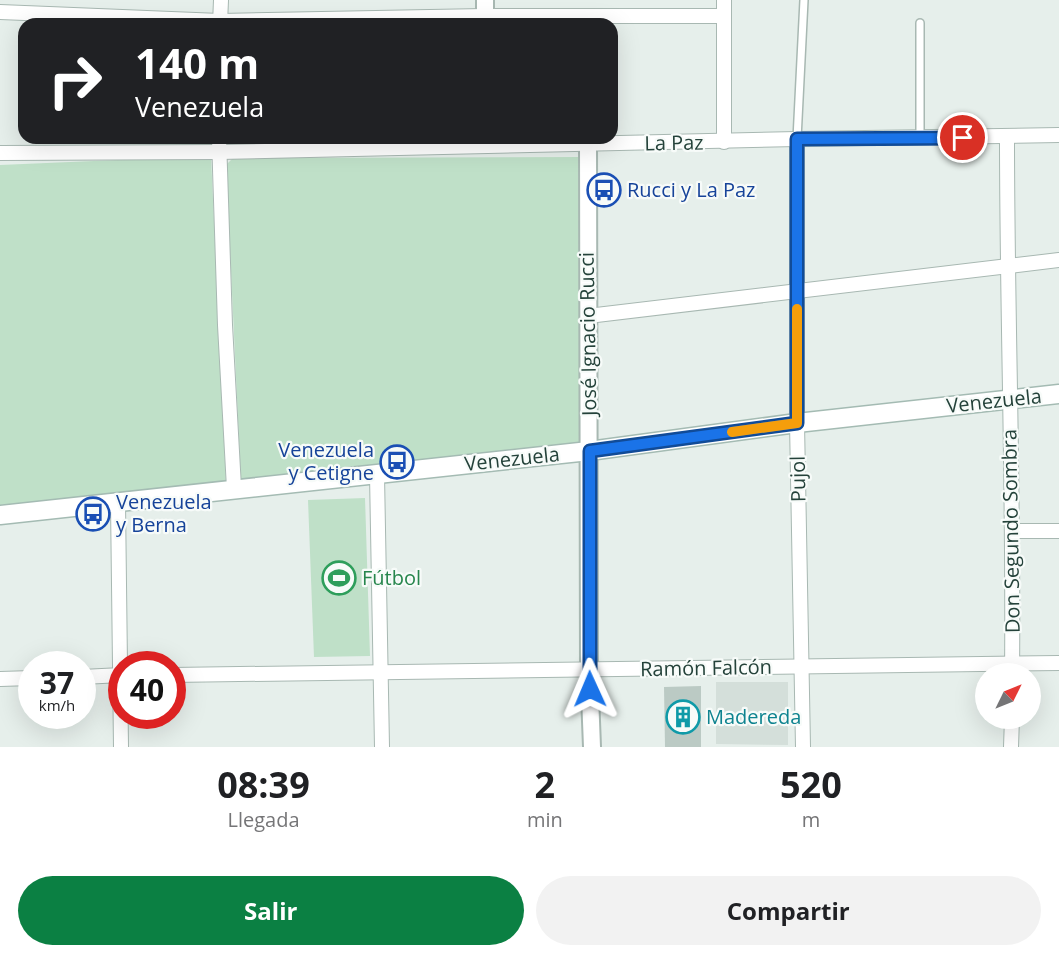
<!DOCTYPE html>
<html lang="es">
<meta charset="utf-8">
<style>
body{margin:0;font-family:"Open Sans",sans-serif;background:#f2f2f2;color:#202124;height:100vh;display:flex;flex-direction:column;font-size:22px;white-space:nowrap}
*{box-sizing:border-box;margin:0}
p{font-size:20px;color:#757577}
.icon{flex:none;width:33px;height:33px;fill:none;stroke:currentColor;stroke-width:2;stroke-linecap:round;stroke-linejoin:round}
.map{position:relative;height:747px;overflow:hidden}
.sheet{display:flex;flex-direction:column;background:#fff;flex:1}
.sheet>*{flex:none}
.top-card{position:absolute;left:18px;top:18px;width:600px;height:126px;border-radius:18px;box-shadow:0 6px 24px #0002;background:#202124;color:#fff;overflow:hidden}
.needle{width:39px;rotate:47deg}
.buttons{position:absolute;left:975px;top:663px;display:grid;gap:12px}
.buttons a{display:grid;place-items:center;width:66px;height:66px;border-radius:50%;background:#fff;box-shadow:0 6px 24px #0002;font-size:30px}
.speed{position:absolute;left:18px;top:651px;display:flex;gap:12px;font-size:30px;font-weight:700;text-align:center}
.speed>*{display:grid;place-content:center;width:78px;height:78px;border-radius:50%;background:#fff;box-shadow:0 6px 24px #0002;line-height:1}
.speed small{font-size:15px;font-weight:400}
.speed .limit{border:9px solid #d22;background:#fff;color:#111}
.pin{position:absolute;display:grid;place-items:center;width:51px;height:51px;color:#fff;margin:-26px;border:3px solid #fff;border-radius:50%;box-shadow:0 2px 6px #0007}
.me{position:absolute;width:66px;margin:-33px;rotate:359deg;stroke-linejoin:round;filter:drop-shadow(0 0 4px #0008)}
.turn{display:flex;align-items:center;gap:21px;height:126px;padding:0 18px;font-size:27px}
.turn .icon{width:78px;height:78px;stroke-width:2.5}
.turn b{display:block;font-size:42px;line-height:51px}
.eta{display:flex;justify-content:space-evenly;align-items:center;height:102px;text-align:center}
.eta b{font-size:36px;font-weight:700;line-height:42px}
.action{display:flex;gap:12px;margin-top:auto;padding:12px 18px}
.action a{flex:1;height:69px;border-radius:36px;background:#0b8043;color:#fff;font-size:24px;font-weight:700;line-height:69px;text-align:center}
.action a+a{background:#f2f2f2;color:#202124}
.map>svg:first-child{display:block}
.built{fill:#d4dfda}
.green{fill:#bfe0c8}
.building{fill:#bbcac4}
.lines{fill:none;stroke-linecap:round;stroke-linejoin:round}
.service-casing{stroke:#a8b8b2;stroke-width:10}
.minor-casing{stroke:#a8b8b2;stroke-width:16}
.tertiary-casing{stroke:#a8b8b2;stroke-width:20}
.secondary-casing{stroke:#a4bbb3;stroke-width:21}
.service{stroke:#fff;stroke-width:7}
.minor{stroke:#fff;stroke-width:14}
.tertiary{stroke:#fff;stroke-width:16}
.secondary{stroke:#fff;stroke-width:18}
.route-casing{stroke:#114b97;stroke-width:15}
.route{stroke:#1a73e8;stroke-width:10}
.slow{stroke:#f59e0b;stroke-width:10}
.labels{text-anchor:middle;stroke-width:4.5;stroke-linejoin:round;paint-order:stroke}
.street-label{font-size:20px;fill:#24423a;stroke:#f7fbf9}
.transit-label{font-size:20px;fill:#164399;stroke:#f7fbf9;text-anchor:start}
.leisure-label{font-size:20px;fill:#27864d;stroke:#f7fbf9;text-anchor:start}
.culture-label{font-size:20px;fill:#0d838f;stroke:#f7fbf9;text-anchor:start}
</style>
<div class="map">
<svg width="1059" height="747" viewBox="0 0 1059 747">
<rect width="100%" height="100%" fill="#e6efeb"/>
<polygon class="built" points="716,682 788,682 788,745 716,744"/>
<g class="green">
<polygon points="211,156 226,484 0,505 0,165"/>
<polygon points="581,157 579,446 241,482 226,165 233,158"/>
<polygon points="365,498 370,656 314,657 308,500"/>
</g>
<polygon class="building" points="701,686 701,747 665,747 664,687"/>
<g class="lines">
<defs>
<g id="service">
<polyline points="920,138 920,23"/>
<polyline points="797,139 804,0"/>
</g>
<g id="minor">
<polyline points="724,0 724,142"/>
<polyline points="0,12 220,21 484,16 724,16"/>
<polyline points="220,24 221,0"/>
<path d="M 1007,137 C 1007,316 1014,495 1012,674"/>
<polyline points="219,138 225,325 234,488"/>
<polyline points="797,139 797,423 803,747"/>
<polyline points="0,153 219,152 797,139 1059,135"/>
<polyline points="588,316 1059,260"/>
<polyline points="377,475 382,747"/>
<polyline points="118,503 121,747"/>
<polyline points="1013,531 1059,531"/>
<polyline points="172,675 1059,663"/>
<polyline points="82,677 122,675"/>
<polyline points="0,679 32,678"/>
<polyline points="1011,747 1012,718"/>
</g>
<g id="tertiary">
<polyline points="485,0 485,24"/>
<polyline points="588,138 589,669 592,747"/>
</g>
<polyline id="secondary" points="0,515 589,451 797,423 1059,394"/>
</defs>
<use href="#service" class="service-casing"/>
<use href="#minor" class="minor-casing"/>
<use href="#tertiary" class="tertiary-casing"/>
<use href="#secondary" class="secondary-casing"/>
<use href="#service" class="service"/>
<use href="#minor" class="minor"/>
<use href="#tertiary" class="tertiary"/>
<use href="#secondary" class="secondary"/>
</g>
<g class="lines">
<defs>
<polyline id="route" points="590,689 590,451 797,423 797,139 963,138"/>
</defs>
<use href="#route" class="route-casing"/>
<use href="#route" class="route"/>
<polyline class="slow" points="732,432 797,423 797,309"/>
</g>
<defs>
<symbol id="bus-ring" viewBox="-11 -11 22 22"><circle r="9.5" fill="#f7fbf9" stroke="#1a4fb4" stroke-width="1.5"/><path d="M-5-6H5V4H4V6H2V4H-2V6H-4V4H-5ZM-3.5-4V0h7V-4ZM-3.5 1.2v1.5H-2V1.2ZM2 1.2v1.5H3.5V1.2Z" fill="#1a4fb4"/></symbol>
<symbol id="stadium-ring" viewBox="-11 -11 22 22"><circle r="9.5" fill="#f7fbf9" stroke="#2e9e5b" stroke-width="1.5"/><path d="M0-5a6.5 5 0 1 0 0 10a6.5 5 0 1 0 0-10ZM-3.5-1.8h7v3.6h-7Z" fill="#2e9e5b"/></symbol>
<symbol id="building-ring" viewBox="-11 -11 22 22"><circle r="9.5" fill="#f7fbf9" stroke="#0f9aa8" stroke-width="1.5"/><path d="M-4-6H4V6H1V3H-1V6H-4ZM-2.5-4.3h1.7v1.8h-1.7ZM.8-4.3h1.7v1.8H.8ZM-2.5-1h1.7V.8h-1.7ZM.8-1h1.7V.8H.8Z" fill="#0f9aa8"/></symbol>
</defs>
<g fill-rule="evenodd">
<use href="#bus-ring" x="585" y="171" width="38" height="38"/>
<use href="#bus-ring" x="378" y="443" width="38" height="38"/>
<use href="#bus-ring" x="74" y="495" width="38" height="38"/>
<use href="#stadium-ring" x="320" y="559" width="38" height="38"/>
<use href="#building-ring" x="664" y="698" width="38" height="38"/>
</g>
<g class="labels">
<g class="street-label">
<text transform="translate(674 143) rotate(-1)" y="7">La Paz</text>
<text transform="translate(588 334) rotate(-91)" y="7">José Ignacio Rucci</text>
<text transform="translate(994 401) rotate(-6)" y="7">Venezuela</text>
<text transform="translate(512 459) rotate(-6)" y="7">Venezuela</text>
<text transform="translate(798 479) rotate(-91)" y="7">Pujol</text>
<text transform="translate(1011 531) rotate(-91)" y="7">Don Segundo Sombra</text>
<text transform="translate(706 668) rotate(-1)" y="7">Ramón Falcón</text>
</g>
<g class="transit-label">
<text x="627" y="197">Rucci y La Paz</text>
<text x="374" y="457" text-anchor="end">Venezuela<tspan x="374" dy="23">y Cetigne</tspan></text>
<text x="116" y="509">Venezuela<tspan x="116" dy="23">y Berna</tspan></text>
</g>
<g class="leisure-label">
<text x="362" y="585">Fútbol</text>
</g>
<g class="culture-label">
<text x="706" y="724">Madereda</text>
</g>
</g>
</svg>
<div class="buttons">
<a><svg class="needle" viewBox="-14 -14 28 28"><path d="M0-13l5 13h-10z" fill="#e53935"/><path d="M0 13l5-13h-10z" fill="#757577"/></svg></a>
</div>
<div class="speed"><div>37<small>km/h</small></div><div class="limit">40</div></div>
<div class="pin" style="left:963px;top:138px;background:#d93025"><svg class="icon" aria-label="arrive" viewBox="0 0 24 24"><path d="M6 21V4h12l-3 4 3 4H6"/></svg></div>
<svg class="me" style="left:590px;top:689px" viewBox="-20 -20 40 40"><path d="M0-17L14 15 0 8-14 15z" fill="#1a73e8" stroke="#fff" stroke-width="4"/></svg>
<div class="top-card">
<div class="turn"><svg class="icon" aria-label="right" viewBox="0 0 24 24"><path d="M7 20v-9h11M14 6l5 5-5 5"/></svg><div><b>140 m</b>Venezuela</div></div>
</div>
</div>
<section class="sheet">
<div class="eta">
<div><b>08:39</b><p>Llegada</p></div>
<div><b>2</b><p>min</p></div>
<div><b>520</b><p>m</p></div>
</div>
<div class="action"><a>Salir</a><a>Compartir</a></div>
</section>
